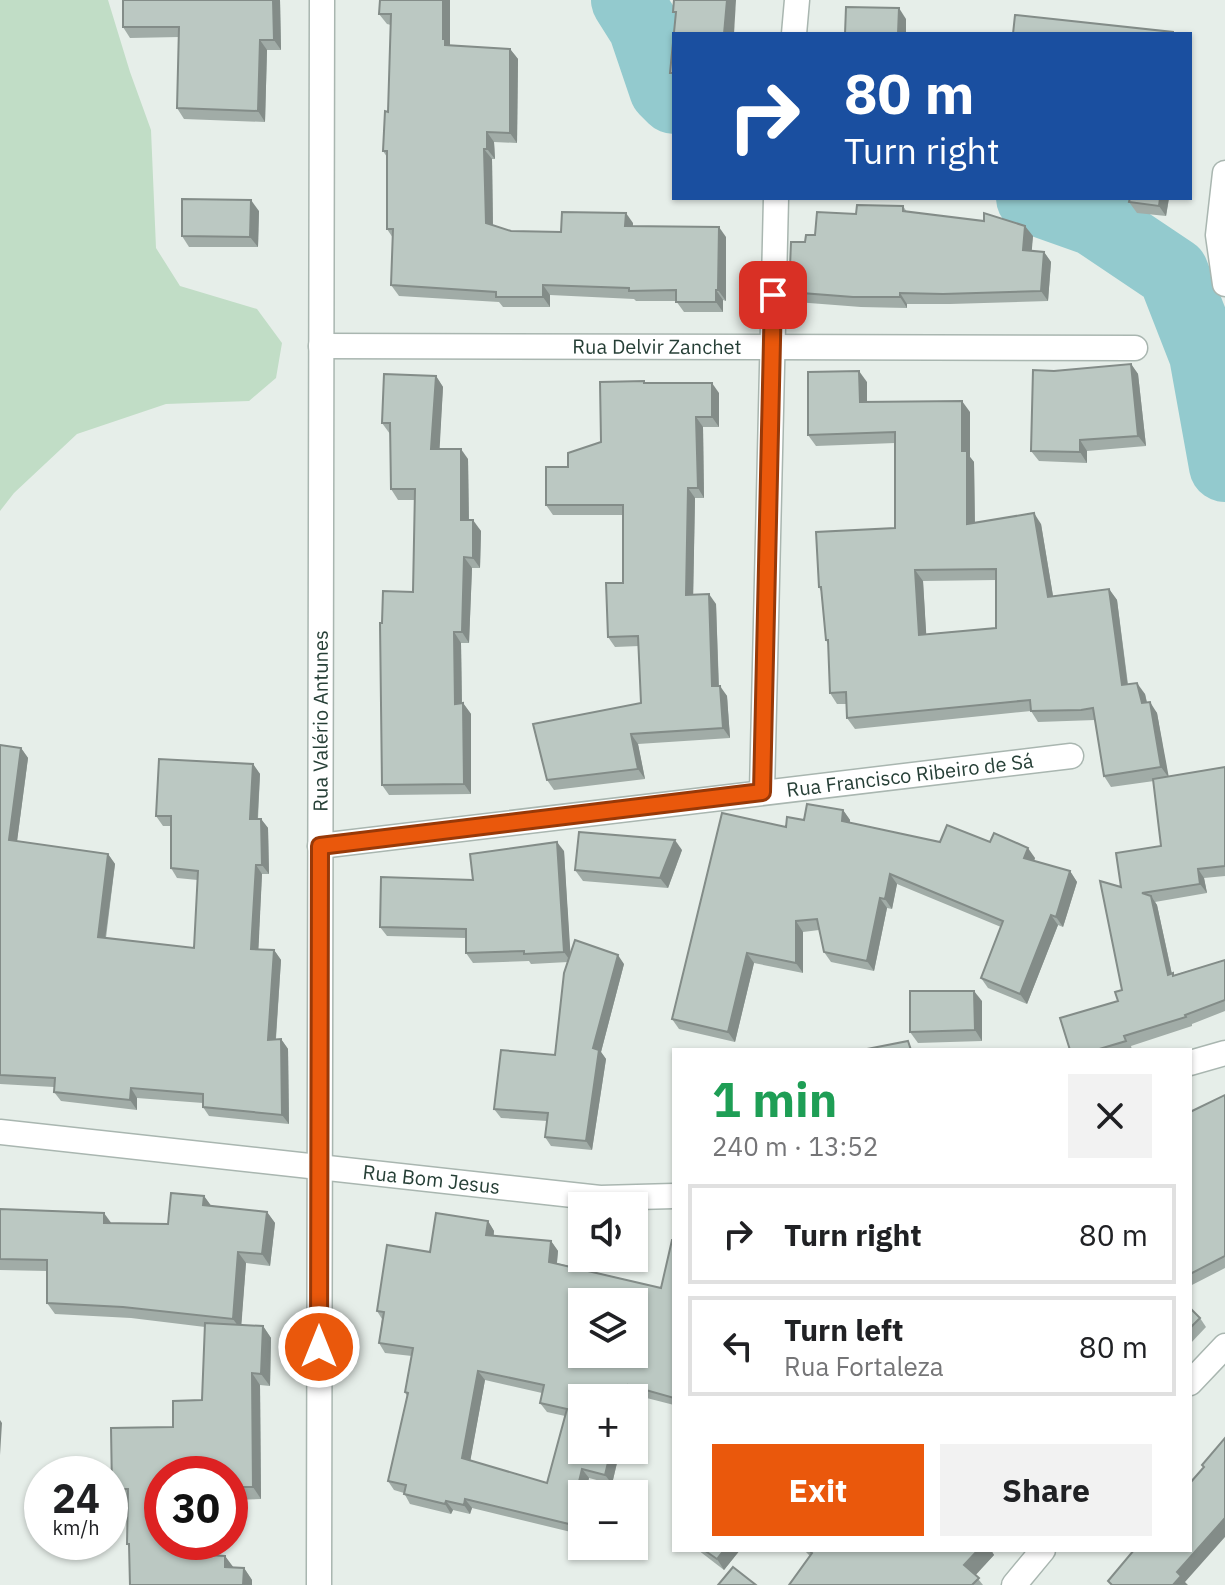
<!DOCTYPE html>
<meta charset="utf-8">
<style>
body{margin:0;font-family:"IBM Plex Sans",sans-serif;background:#f2f2f2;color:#202124;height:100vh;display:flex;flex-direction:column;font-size:30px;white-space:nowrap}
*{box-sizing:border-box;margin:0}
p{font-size:26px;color:#757577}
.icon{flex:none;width:44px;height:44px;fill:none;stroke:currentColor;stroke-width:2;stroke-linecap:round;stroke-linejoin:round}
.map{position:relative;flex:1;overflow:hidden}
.side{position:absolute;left:672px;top:1048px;width:520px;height:504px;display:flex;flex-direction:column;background:#fff;border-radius:0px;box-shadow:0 2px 6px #0004}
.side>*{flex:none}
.banner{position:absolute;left:672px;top:32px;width:520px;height:168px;border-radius:0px;box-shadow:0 2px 6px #0004;background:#1a4fa0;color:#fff;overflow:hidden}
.fabs{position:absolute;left:568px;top:1192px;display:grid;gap:16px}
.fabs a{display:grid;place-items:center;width:80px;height:80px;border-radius:0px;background:#fff;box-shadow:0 2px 6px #0004;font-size:40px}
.speed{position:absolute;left:24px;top:1456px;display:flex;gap:16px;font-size:40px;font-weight:700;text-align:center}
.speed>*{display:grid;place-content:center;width:104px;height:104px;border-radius:50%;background:#fff;box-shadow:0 2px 6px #0004;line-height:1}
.speed small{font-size:20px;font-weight:400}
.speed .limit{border:12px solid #d22;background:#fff;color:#111}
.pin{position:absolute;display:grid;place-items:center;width:68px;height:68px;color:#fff;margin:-34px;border-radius:16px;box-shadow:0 4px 12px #0006}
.me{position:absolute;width:88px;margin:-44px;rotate:0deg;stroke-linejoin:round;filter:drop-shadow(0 0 6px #0008)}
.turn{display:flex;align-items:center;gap:28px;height:168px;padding:0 40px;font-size:36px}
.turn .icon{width:104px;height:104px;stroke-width:2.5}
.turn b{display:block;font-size:56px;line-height:68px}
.round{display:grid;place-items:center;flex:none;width:84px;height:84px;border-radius:0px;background:#f2f2f2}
.headline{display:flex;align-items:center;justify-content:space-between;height:136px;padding:0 40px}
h1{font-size:48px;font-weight:700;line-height:60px;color:#1e9e55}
.button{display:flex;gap:16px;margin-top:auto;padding:16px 40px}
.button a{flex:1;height:92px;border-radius:0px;background:#ea580c;color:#fff;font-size:32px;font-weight:700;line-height:92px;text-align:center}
.button a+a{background:#f2f2f2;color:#202124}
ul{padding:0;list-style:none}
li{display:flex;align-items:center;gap:24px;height:100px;margin:0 16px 12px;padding:0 24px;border:4px solid #e0e0e0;border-radius:0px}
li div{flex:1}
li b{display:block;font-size:30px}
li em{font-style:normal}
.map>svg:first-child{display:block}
.green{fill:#c1ddc6}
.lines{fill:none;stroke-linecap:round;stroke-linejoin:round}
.river{stroke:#93cace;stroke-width:72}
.street-casing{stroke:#a9b6b0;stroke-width:27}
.street{stroke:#fff;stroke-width:24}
.wall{fill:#a1aca7;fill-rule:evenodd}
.shaded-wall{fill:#838c88}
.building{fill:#bbc8c2;stroke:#838c88;stroke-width:2;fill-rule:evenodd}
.route-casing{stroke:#983908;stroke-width:20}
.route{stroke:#ea580c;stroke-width:14}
.labels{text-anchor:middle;stroke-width:8;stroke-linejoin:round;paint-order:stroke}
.street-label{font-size:20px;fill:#263f36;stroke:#f6faf8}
</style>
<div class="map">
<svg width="1225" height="1585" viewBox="0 0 1225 1585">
<rect width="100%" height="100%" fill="#e6eee9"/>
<polygon class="green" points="0,0 108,0 130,72 151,130 156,248 180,286 257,309 282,343 276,378 249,401 166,404 77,434 14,493 0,511"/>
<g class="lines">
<g class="river">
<polyline points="627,0 644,27 665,89 674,98"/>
<polyline points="1032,198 1094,220 1173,273 1205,355 1225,466"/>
</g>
<defs>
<g id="street">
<polyline points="794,34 797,0"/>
<polyline points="1225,173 1218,235 1225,284"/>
<path id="s1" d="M 321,346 L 1135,348"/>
<polyline points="762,792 776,198"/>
<path id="s2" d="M 320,846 L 1071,756"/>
<polyline points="1190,1063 1225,1053"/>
<path id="s3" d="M 0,1132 L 600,1198 L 674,1196"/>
<polyline points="1190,1383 1225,1346"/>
<path id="s4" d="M 319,1585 L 322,0"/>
<polyline points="1014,1585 1043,1550"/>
</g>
</defs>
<use href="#street" class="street-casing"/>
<use href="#street" class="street"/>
</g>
<g class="wall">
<polygon points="123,0 280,0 281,50 267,50 265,122 184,119 177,108 179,37 130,38 123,27"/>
<polygon points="450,0 450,46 510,49 518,59 517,143 494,142 495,159 492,159 493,225 511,231 561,232 633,223 633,226 726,237 726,301 723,300 723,312 684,312 676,301 636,301 634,299 550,295 550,307 503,307 499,302 399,296 391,285 393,238 387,229 387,157 383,151 388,112 391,25 387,24 379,14"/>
<polygon points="1169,198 1166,216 1137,213 1129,202"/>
<polygon points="903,206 907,212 1033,236 1031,251 1044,252 1051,262 1048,301 950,304 907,304 907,308 861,307 796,302 789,292 805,242 856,214"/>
<polygon points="259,211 258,247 189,247 182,236"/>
<polygon points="1131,364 1138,374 1146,446 1087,451 1087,463 1039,461 1031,451 1054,371"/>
<polygon points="436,376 443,387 439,449 468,459 469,520 481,531 480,568 472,568 469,643 461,643 462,703 463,703 471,714 471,794 389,795 382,785 382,623 413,592 415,500 398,500 391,489 390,434 382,423"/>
<polygon points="644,381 646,383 719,393 719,427 703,427 704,498 695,498 693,594 716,604 719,686 727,696 730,738 638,744 645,779 554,790 547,780 641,703 639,646 615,647 608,637 623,583 623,515 553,515 546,505 601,442"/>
<path d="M 867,382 L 867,402 L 970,412 L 970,457 L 974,462 L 975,522 L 1041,524 L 1053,596 L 1109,589 L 1117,600 L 1128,684 L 1145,694 L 1147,702 L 1157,713 L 1168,777 L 1225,767 L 1225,876 L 1204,878 L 1207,893 L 1155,902 L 1157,905 L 1172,974 L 1174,975 L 1225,960 L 1225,1011 L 1192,1024 L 1192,1026 L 1131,1046 L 1132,1050 L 1070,1050 L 1118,1001 L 1122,990 L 1121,887 L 1161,846 L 1154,781 L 1111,787 L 1104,776 L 1095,720 L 1038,722 L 1031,711 L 855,729 L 847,718 L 846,704 L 837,704 L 830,693 L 828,644 L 826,640 L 821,591 L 819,587 L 895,528 L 895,443 L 816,446 L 808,435 ZM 996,580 L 996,628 L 926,634 L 923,581 Z"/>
<polygon points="0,745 21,748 28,758 17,841 108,854 115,864 106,938 194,948 198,880 177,878 171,868 171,826 163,826 156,816 253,764 260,774 258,819 261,819 268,828 269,874 262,874 258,949 274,950 281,960 276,1039 281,1039 288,1049 289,1124 209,1116 203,1107 203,1103 137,1098 137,1110 61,1101 54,1092 54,1087 0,1084"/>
<polygon points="843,810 850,820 850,823 940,842 990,842 1035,858 1034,861 1070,871 1077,882 1063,927 1058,925 1027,1004 988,988 981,978 1001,927 897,884 892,909 887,908 874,971 831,962 824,952 819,930 803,932 803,973 754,963 735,1042 679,1029 672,1019 786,827 804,820"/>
<polygon points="682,850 668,888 583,881 575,870"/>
<polygon points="564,851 570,955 624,964 601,1052 606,1059 592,1150 551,1146 545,1137 547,1121 501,1118 494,1109 555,1055 568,962 531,964 529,961 473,963 466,953 466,938 387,936 380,927 473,880"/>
<polygon points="982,1001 982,1041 918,1043 910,1032"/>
<polygon points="1225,1095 1225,1268 1190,1286 1190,1112"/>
<polygon points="204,1196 211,1206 267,1212 275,1223 270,1266 246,1263 241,1325 263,1326 271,1338 270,1386 260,1385 261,1499 230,1500 230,1474 162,1474 162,1542 216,1542 216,1556 225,1556 233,1568 244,1568 252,1580 129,1547 127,1544 128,1501 121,1501 112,1489 202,1400 205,1327 131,1318 55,1314 47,1303 47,1271 0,1270 0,1209 111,1223 168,1224"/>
<path d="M 488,1221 L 494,1231 L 494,1236 L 551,1241 L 558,1251 L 557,1263 L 661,1288 L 674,1240 L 674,1405 L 635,1395 L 634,1398 L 582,1398 L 582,1450 L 620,1450 L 612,1484 L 589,1478 L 585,1494 L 582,1494 L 582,1506 L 575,1533 L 472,1508 L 470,1514 L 453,1510 L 451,1514 L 410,1504 L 404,1493 L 394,1490 L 388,1481 L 407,1396 L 405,1392 L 412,1356 L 385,1353 L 379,1343 L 382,1319 L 377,1311 L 430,1252 ZM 485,1380 L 542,1393 L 540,1403 L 547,1412 L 565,1416 L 547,1483 L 470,1461 Z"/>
<polygon points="1190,1308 1200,1318 1206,1327 1190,1344"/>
<polygon points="698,1550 740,1550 724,1570"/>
<polygon points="804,1550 991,1550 994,1555 975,1575 983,1585 789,1585 810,1556"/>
</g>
<g class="shaded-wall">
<polygon points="273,0 280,0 281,50 274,40"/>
<polygon points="443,0 450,0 450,46 445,45 443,39"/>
<polygon points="727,0 736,0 734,34 724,34"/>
<polygon points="899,8 906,19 906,34 898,34"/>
<polygon points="260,40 267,50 265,122 258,111"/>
<polygon points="510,49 518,59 517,143 510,133"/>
<polygon points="487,132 494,142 495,159 487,149"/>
<polygon points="484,149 492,159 493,233 486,223"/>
<polygon points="1160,198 1169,198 1166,216 1159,206"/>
<polygon points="251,200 259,211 258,247 250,237"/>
<polygon points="626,213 633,223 632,236 625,226"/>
<polygon points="1025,226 1033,236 1031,260 1023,250"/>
<polygon points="719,227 726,237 726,301 718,290"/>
<polygon points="1044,252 1051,262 1048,301 1041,291"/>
<polygon points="543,285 550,295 550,307 543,297"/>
<polygon points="716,290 723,300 723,312 716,302"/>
<polygon points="900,293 907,304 907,308 900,297"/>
<polygon points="1131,364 1138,374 1146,446 1138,436"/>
<polygon points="859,371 867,382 867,413 860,402"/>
<polygon points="436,376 443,387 439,460 431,449"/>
<polygon points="712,383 719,393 719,427 712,417"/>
<polygon points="962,401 970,412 970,457 974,462 975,535 967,524 962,451"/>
<polygon points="696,417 703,427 704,498 698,488"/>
<polygon points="1080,440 1087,451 1087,463 1080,452"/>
<polygon points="461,449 468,459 469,530 461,520"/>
<polygon points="688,488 695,498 693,605 686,595"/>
<polygon points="1034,513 1041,524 1055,608 1048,597"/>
<polygon points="473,520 481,531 480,568 473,558"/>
<polygon points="464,557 472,568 469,643 462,632"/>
<polygon points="915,570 923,581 927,646 919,635"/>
<polygon points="1109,589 1117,600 1129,696 1122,685"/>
<polygon points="709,594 716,604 719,696 712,686"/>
<polygon points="454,632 461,643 462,714 455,704"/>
<polygon points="1137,683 1145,694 1149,714 1142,703"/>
<polygon points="720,686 727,696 730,738 723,728"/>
<polygon points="1150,702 1157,713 1169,778 1161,767"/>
<polygon points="463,703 471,714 471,794 464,784"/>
<polygon points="631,734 638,744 645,779 638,769"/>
<polygon points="21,748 28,758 16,849 9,840"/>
<polygon points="253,764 260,774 257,828 250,819"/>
<polygon points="843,810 850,820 849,831 842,821"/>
<polygon points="261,819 268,828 269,874 262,865"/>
<polygon points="675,840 682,850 668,888 660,878"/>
<polygon points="557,842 564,851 571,962 564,952"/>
<polygon points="1028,848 1035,858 1031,868 1024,858"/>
<polygon points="108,854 115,864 104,947 98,937"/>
<polygon points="256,865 262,874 258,959 251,949"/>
<polygon points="1198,869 1204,878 1207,893 1200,884"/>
<polygon points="1070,871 1077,882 1063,927 1056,917"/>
<polygon points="890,874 897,884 892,909 885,899"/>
<polygon points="1151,896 1157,905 1174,984 1168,975"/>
<polygon points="880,898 887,908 874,971 867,961"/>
<polygon points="1051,915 1058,925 1027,1004 1020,994"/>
<polygon points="796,921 803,932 803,973 796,963"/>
<polygon points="274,950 281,960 275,1049 268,1040"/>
<polygon points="747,953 754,963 735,1042 728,1032"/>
<polygon points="618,955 624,964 601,1052 606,1059 592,1150 586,1141 593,1048"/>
<polygon points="974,991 982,1001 982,1041 975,1030"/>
<polygon points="281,1039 288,1049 289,1124 282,1115"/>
<polygon points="131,1088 137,1098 137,1110 130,1100"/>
<polygon points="204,1196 212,1207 203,1205"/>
<polygon points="267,1212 275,1223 270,1266 262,1254"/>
<polygon points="104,1213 112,1224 104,1223"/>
<polygon points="488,1221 494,1231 492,1244 486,1235"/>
<polygon points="551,1241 558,1251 556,1271 549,1262"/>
<polygon points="238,1252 246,1263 241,1330 233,1319"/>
<polygon points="263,1326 271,1338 270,1386 261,1374"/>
<polygon points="478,1371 485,1380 469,1468 462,1458"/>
<polygon points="252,1373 260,1385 261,1499 253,1487"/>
<polygon points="628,1385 635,1395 634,1398 625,1398"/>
<polygon points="0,1420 2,1423 0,1455"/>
<polygon points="611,1450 620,1450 612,1484 605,1475"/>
<polygon points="582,1469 589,1478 585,1494 582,1494 582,1506 575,1533 569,1524"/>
<polygon points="465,1499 472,1508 470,1514 464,1505"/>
<polygon points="446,1501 453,1510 451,1514 445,1504"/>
<polygon points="1225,1518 1225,1537 1185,1582 1188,1585 1173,1585 1177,1572"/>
<polygon points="207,1542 216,1542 215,1568 207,1555"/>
<polygon points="724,1550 740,1550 724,1570 717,1559"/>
<polygon points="978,1550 991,1550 994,1555 973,1578 964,1565"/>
<polygon points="225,1556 234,1568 225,1567"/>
<polygon points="244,1568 252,1580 252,1585 243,1585"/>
</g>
<g class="building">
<polygon points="123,0 273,0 274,40 260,40 258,111 177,108 179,27 123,27"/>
<polygon points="380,0 443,0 443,39 445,39 445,45 510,49 510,133 487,132 487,149 484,149 486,223 511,231 561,232 562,212 626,213 625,226 719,227 718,290 716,290 716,302 676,302 676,290 629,291 629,288 543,285 543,297 496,297 496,292 391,285 393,229 387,229 387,151 383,151 385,111 388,112 391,14 379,14"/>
<polygon points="674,0 727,0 724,34 674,34 674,73 670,73 676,12 673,12"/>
<polygon points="846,7 899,8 898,34 845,34"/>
<polygon points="1015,15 1173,32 1173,34 1013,34"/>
<polygon points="1130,198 1160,198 1159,206 1129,202"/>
<polygon points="182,199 251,200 250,237 182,236"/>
<polygon points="857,205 903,206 903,211 984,221 984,213 1025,226 1023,250 1044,252 1041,291 943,294 900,293 900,297 853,297 789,292 791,242 805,242 806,235 815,235 817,212 856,214"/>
<polygon points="1131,364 1138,436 1080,440 1080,452 1031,451 1033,370 1054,371"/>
<path d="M 859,371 L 860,402 L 962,401 L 962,451 L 967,451 L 967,524 L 1034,513 L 1048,597 L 1109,589 L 1122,685 L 1137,683 L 1142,703 L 1150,702 L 1161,767 L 1104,776 L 1093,708 L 1081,710 L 1031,711 L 1030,700 L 847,718 L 846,692 L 830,693 L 828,640 L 826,640 L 821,587 L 819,587 L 816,532 L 895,528 L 895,432 L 808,435 L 808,372 ZM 996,569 L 996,628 L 919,635 L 915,570 Z"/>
<polygon points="384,374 436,376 431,449 461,449 461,520 473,520 473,558 464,557 462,632 454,632 455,704 463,703 464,784 382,785 380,623 382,623 383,591 413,592 415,489 391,489 390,423 382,423"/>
<polygon points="644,381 644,383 712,383 712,417 696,417 698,488 688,488 686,595 709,594 712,686 720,686 723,728 631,734 638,769 547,780 533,724 641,703 638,636 608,637 606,583 623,583 623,505 546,505 546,467 568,467 568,453 601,442 600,382"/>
<polygon points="0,745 21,748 9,840 108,854 98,937 194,948 198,871 171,868 171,816 156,816 159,759 253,764 250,819 261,819 262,865 256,865 251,949 274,950 268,1040 281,1039 282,1115 203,1107 203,1094 131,1088 130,1100 54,1092 55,1078 0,1075"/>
<polygon points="1225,767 1225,866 1198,869 1200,884 1142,893 1151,896 1168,975 1173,973 1173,976 1225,960 1225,1000 1185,1015 1186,1017 1124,1036 1126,1041 1096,1050 1070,1050 1060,1018 1118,1001 1115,992 1122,990 1100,881 1121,887 1116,853 1161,846 1153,779"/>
<polygon points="807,804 843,810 842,821 940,842 947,825 990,842 994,833 1028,848 1024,858 1070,871 1056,917 1051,915 1020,994 981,978 1003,921 890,874 885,899 880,898 867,961 824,952 817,919 796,921 796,963 747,953 728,1032 672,1019 722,813 786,827 787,817 804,820"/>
<polygon points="579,832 675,840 660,878 575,870"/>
<polygon points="557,842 564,952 524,954 524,951 466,953 466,929 380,927 381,877 473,880 470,854"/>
<polygon points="575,940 618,955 593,1048 599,1050 586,1141 545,1137 548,1113 494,1109 501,1050 555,1055 564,973"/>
<polygon points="910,991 974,991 975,1030 910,1032"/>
<polygon points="908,1041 911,1050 862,1050"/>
<polygon points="1225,1095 1225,1256 1190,1274 1190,1112"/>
<polygon points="171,1193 204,1196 203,1205 267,1212 262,1254 238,1252 233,1319 123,1307 47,1303 47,1260 0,1259 0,1209 104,1213 104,1223 168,1224"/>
<path d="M 436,1213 L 488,1221 L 486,1235 L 551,1241 L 549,1262 L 661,1288 L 672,1240 L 674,1240 L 674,1398 L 628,1385 L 625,1398 L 582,1398 L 582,1450 L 611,1450 L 605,1475 L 582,1469 L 569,1524 L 465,1499 L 464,1505 L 446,1501 L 445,1504 L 404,1494 L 406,1485 L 388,1481 L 408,1393 L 405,1392 L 413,1348 L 379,1343 L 384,1312 L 377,1311 L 387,1245 L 430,1252 ZM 582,1302 L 634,1302 L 634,1354 L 582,1354 ZM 478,1371 L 544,1385 L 540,1403 L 567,1409 L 547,1483 L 462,1458 Z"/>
<polygon points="1190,1308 1200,1318 1190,1328"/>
<polygon points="205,1323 263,1326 261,1374 252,1373 253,1487 230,1487 230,1474 162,1474 162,1542 207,1542 207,1555 225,1556 225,1567 244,1568 243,1585 130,1585 129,1544 127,1544 128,1489 112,1489 111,1428 173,1427 173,1401 202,1400"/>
<polygon points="1225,1438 1225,1518 1177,1572 1181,1576 1173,1585 1112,1585 1108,1581 1134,1550 1190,1550 1190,1483 1204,1467 1202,1465"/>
<polygon points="704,1550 724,1550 717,1559"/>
<polygon points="809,1550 978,1550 964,1565 979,1578 972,1585 789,1585 812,1553"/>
<polygon points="733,1567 756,1585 718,1585"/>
</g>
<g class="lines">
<defs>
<polyline id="route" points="319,1347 320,846 762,792 773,295"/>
</defs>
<use href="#route" class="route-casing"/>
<use href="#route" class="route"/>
</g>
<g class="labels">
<g class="street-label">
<text dy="7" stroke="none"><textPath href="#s1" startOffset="336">Rua Delvir Zanchet</textPath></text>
<text dy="7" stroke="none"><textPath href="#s4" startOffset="864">Rua Valério Antunes</textPath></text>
<text dy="7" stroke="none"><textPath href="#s2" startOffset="594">Rua Francisco Ribeiro de Sá</textPath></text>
<text dy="7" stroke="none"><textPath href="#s3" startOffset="434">Rua Bom Jesus</textPath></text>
</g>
</g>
</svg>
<div class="fabs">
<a><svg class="icon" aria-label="sound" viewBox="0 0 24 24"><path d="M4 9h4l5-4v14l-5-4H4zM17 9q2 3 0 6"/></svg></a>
<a><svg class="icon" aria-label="layers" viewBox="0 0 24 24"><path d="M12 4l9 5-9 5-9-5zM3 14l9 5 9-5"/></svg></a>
<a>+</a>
<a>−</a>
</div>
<div class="speed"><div>24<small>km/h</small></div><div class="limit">30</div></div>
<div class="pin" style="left:773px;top:295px;background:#d93025"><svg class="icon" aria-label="arrive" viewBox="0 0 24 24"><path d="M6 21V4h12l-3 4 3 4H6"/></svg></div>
<svg class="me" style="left:319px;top:1347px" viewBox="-20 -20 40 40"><circle r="17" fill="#ea580c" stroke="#fff" stroke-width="3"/><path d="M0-11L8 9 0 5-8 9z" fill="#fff"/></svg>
<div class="banner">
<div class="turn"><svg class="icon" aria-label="right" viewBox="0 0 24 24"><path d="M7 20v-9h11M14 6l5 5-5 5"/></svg><div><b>80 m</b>Turn right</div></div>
</div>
<section class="side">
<div class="headline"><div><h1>1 min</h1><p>240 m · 13:52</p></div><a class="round"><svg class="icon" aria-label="close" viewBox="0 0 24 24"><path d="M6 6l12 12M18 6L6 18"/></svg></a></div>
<ul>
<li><svg class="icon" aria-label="right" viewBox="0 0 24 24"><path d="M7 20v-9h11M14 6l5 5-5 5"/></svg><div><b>Turn right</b></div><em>80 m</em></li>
<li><svg class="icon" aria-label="left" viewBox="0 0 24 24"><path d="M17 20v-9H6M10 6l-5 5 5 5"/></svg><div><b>Turn left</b><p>Rua Fortaleza</p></div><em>80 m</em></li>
</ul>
<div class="button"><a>Exit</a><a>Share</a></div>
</section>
</div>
